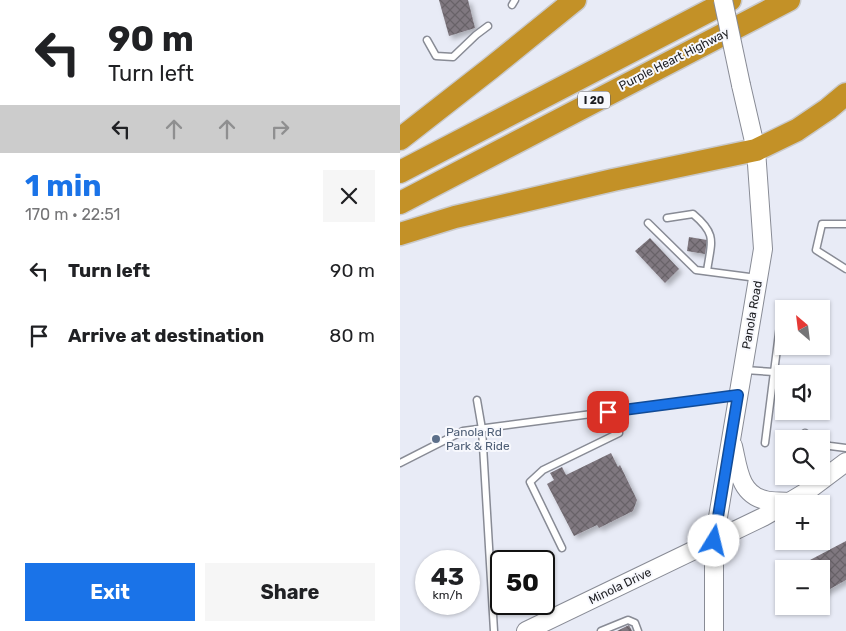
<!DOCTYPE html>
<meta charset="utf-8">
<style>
body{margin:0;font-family:Rubik,sans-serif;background:#f6f6f6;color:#202124;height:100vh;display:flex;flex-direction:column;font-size:19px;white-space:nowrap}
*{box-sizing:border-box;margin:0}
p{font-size:16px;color:#757577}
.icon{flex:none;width:28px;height:28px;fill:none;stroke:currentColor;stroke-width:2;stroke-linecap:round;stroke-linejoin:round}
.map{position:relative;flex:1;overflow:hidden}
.drawer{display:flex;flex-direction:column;background:#fff;width:400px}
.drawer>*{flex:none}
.banner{background:#fff;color:#202124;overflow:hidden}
.needle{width:32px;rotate:332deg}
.fabs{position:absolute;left:375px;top:300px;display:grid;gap:10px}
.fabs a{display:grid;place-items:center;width:55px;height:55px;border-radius:0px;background:#fff;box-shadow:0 1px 4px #0004;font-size:25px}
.speed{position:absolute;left:15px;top:550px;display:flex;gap:10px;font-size:25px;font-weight:700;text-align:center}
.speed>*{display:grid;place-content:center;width:65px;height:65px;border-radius:50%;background:#fff;box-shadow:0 1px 4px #0004;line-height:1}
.speed small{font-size:12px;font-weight:400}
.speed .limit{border:2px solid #111;border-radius:8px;background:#fff;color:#111}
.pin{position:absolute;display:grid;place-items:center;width:42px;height:42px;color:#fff;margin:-21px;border-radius:10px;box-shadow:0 2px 8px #0006}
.me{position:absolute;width:55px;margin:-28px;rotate:9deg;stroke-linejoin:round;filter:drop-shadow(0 0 4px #0008)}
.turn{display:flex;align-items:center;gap:18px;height:105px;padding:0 25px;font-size:22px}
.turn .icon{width:65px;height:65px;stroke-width:2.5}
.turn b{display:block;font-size:35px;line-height:42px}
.lanes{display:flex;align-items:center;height:48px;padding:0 25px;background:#0003;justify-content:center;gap:25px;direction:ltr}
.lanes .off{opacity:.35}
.round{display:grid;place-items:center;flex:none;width:52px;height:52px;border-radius:0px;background:#f6f6f6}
.summary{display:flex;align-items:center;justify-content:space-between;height:85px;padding:0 25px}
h1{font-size:30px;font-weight:700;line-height:38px;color:#1a73e8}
.cta{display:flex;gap:10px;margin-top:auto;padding:10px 25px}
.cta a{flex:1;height:58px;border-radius:0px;background:#1a73e8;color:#fff;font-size:20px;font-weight:700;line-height:58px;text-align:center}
.cta a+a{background:#f6f6f6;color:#202124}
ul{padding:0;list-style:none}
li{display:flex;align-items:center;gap:15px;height:65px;padding:0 25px}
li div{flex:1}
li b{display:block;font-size:19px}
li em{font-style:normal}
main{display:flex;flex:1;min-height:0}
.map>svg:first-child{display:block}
.building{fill:url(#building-cross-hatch);filter:url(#shadow)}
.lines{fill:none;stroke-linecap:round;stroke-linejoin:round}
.lane-casing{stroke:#888b95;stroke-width:9}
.secondary-casing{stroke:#888b95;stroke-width:20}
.highway-casing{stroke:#c9c9ca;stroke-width:25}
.lane{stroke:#fff;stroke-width:6}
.secondary{stroke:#fff;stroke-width:18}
.highway{stroke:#c39127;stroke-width:22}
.secondary-bridge-casing{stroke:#888b95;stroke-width:20;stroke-linecap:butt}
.secondary-bridge{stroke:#fff;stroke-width:18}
.route-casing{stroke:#114b97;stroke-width:12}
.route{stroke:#1a73e8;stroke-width:9}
.service-dot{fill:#5c6f8a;stroke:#f7f8fd;stroke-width:2}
.labels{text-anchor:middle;stroke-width:4;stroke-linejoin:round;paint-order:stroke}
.shield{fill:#f7f8fd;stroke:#5e5f63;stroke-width:1}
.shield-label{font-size:11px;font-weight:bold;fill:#1c1d21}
.street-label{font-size:12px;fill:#1c1d21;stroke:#f7f8fd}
.service-label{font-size:12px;fill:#4e5e75;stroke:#f7f8fd;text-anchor:start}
</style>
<main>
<section class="drawer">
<div class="banner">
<div class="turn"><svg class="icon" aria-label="left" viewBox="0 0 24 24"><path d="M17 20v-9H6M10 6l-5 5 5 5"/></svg><div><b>90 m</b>Turn left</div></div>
<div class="lanes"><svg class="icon" aria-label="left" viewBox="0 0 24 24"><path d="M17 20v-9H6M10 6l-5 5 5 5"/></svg><svg class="icon off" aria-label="ahead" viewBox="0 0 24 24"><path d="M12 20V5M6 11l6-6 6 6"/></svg><svg class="icon off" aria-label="ahead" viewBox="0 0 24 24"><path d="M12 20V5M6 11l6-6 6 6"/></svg><svg class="icon off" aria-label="right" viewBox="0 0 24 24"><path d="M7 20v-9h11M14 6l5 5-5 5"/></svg></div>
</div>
<div class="summary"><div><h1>1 min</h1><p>170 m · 22:51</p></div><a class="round"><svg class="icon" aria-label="close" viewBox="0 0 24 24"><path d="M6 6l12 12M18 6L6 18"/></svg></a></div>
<ul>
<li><svg class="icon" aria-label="left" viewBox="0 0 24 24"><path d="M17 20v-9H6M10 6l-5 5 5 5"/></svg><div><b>Turn left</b></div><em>90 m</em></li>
<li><svg class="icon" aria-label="arrive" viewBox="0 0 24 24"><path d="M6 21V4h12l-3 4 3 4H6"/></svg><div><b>Arrive at destination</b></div><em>80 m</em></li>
</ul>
<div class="cta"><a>Exit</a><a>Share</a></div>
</section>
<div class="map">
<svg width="446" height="631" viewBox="0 0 446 631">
<defs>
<pattern id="building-cross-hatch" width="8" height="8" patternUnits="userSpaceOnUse" patternTransform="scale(1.25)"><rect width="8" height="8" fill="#807880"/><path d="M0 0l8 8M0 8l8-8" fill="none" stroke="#686268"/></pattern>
<filter id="shadow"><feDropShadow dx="3.5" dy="3.5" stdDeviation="2.5" flood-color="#0004"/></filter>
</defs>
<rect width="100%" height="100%" fill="#e8ebf6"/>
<g class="building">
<polygon points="39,0 68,0 75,28 49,36"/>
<polygon points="289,237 307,240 305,254 287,251"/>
<polygon points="250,238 279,269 265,283 235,251"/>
<polygon points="211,453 218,467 220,465 237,500 233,511 199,528 197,525 174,536 147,484 154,480 150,473 162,467 166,475"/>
<polygon points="446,541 446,580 421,594 421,569 393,569"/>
<polygon points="384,573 384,591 376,577"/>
<polygon points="229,625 232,631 217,631"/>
</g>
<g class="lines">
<defs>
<g id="lane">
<polyline points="112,5 115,0"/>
<polyline points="27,40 36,56 53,57 76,35 88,26"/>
<path d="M 267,218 L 293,214 C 318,235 311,242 307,271"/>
<polyline points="248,223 296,270 357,278"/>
<polyline points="446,224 422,224 416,250 446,269"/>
<polyline points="345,370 374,372 382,310 384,310"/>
<polyline points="77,400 82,429 94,631"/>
<polyline points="405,433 412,439"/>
<polyline points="365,443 374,372"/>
<polyline points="421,443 430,446 446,448"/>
<polyline points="0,463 63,431 336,395"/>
<polyline points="162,548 130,482 143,470 219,433"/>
<polyline points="201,631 228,620 235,623 238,631"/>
</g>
<g id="secondary">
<path d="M 333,446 C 338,467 339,494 365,500 C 372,502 381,501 389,502"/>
<polyline points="386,504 406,492 446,462"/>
<polyline points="126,631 363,517 384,505"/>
<polyline points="314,631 314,541 363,249 356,150 341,85"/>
</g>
<g id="highway">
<polyline points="0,139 91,68 175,0"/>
<polyline points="0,172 330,0"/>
<polyline points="0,203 389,0"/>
<polyline points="0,234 55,217 213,180 356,150 397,130 428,109 446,94"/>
</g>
</defs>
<use href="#lane" class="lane-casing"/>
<use href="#secondary" class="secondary-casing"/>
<use href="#highway" class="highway-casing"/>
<use href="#lane" class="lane"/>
<use href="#secondary" class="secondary"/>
<use href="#highway" class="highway"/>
<defs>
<polyline id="secondary-bridge" points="323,0 341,85"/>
</defs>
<use href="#secondary-bridge" class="secondary-bridge-casing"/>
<use href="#secondary-bridge" class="secondary-bridge"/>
</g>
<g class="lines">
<defs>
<polyline id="route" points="208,412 338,395 314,541"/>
</defs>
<use href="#route" class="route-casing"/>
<use href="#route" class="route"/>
</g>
<circle class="service-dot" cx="36" cy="439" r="5"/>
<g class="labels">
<rect class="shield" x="178" y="91.5" width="32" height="17" rx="4"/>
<g class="shield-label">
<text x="194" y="104">I 20</text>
</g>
<g class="street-label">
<text transform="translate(274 59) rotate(-27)" y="4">Purple Heart Highway</text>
<text transform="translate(352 315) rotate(-80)" y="4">Panola Road</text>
<text transform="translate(220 586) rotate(-26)" y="4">Minola Drive</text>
</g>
<g class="service-label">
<text x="46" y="436">Panola Rd<tspan x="46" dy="14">Park &amp; Ride</tspan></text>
</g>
</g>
</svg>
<div class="fabs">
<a><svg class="needle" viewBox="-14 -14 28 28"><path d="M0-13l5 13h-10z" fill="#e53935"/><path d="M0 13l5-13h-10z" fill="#757577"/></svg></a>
<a><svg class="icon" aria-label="sound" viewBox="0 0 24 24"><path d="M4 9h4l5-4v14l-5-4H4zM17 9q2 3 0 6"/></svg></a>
<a><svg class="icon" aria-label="search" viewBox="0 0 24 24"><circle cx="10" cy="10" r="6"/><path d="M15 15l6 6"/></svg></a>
<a>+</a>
<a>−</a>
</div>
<div class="speed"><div>43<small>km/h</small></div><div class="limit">50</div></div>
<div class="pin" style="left:208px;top:412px;background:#d93025"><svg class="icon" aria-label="arrive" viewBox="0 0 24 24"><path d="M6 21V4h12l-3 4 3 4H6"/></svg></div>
<svg class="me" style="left:314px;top:541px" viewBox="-20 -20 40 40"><circle r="19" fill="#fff"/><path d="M0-13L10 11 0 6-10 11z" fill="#1a73e8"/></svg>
</div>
</main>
